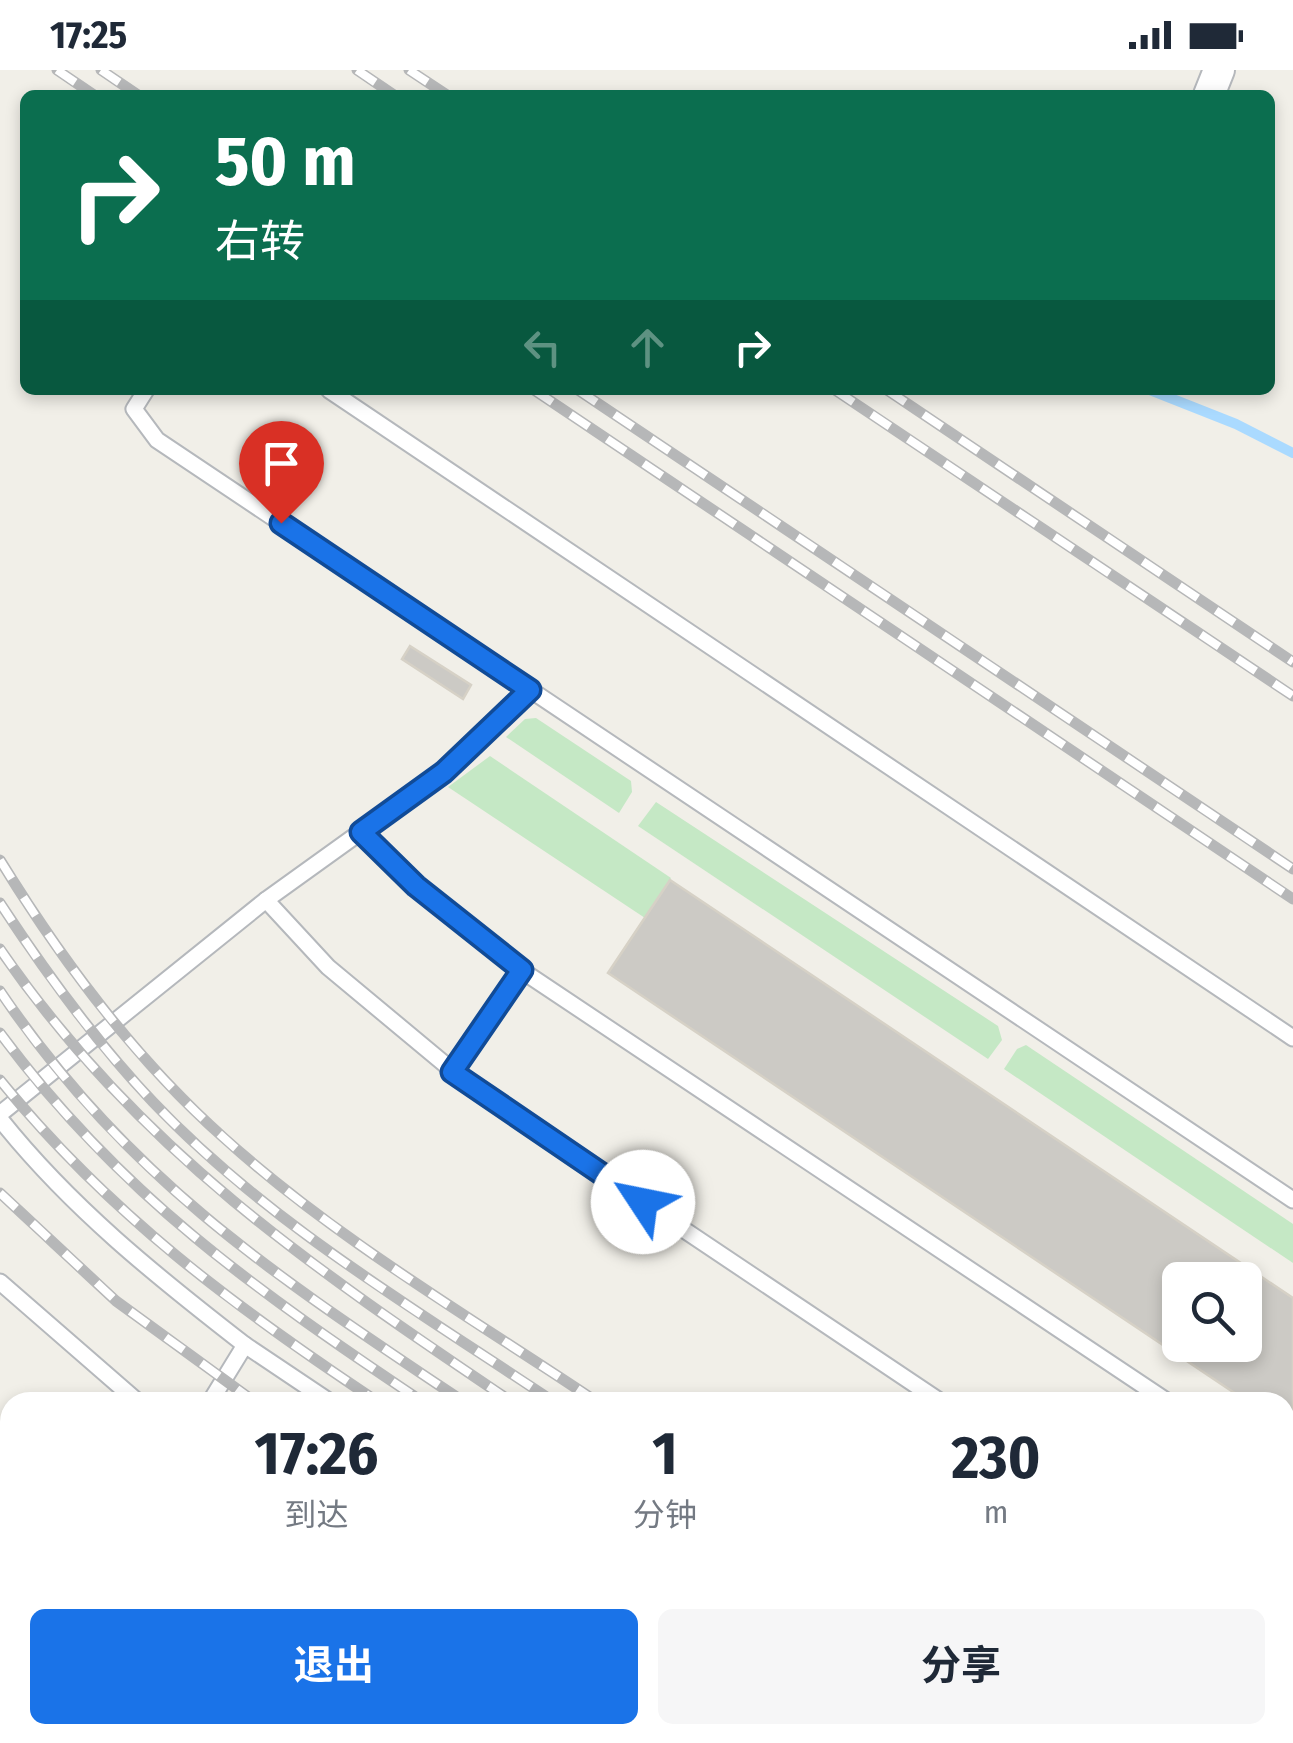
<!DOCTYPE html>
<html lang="zh">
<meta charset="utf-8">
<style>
body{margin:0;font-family:"Fira Sans Condensed","Noto Sans SC",sans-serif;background:#f6f6f7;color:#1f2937;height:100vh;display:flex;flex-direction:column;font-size:38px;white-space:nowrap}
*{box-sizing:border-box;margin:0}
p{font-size:32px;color:#747a83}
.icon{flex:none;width:55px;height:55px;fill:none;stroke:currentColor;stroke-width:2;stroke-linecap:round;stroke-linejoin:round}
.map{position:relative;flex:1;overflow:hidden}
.details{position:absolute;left:0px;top:1322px;width:1295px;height:352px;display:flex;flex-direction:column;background:#fff;border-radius:30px 30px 0 0;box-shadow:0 5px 15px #0003}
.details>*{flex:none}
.guide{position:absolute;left:20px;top:20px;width:1255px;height:305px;border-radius:15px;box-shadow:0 5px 15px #0003;background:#0b6e4f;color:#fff;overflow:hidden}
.controls{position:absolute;left:1162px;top:1192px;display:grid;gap:20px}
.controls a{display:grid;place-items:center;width:100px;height:100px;border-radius:15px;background:#fff;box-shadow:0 5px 15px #0003;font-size:50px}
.pin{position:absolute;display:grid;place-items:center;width:85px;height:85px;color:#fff;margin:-102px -42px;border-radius:50% 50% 50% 0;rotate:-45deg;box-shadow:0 0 10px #0007}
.pin .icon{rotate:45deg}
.me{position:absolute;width:110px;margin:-55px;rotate:304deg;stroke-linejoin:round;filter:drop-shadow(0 0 8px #0008)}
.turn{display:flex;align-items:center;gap:35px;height:210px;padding:0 30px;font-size:45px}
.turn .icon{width:130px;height:130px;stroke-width:2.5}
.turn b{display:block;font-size:70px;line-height:85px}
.lanes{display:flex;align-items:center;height:95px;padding:0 30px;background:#0003;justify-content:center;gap:50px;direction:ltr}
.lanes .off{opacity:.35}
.eta{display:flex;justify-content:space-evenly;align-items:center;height:170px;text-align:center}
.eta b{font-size:60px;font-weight:700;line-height:70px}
.cta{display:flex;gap:20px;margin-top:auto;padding:20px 30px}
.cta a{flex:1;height:115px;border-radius:15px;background:#1a73e8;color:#fff;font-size:40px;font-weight:700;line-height:115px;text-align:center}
.cta a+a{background:#f6f6f7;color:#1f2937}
.status{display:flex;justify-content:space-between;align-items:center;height:70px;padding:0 50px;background:#fff;direction:ltr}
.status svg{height:28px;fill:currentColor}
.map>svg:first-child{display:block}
.education{fill:#e1ded6}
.green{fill:#c5e8c5}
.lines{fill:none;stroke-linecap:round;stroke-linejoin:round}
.stream{stroke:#aadaff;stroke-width:10}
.building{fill:#cccac5;stroke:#d6d1c6;stroke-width:2.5;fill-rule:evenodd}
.lane-casing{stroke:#b5b8bc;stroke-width:19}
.street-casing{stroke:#b5b8bc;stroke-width:34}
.secondary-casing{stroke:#b6babf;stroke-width:46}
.lane{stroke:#fff;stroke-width:15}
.street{stroke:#fff;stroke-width:30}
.secondary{stroke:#fff;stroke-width:42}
.rail-casing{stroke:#b6b7b8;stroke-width:11}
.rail{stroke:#fff;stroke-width:8;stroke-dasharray:22;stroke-linecap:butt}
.route-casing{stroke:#114b97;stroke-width:25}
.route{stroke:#1a73e8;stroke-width:18}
</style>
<div class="status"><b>17:25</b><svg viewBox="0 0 49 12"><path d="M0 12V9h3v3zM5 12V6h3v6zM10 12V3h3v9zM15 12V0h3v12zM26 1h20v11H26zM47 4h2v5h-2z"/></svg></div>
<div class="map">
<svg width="1293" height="1673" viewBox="0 0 1293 1673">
<rect width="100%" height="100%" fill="#f1efe8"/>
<polygon class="education" points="10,1512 10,1665 205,1665 214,1673 0,1673 0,1513"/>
<g class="green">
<polygon points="536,648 631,711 632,722 619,743 506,667 525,649"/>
<polygon points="490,686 671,808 645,848 448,717"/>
<polygon points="656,732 998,956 1002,970 988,989 638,756"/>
<polygon points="1026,975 1293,1154 1293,1193 1004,999 1017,979"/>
</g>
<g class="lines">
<polyline class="stream" points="1150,320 1236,354 1293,383"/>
</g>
<g class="building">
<polygon points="410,576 471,615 463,629 402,589"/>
<path d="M 670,810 L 1293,1228 L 1293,1362 L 1285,1357 L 1285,1332 L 1248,1332 L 608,903 ZM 1180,1210 L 1245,1210 L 1245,1275 L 1180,1275 Z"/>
</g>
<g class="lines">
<defs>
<g id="lane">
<polyline points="146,320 134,339 157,370 1293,1130"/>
<polyline points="329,320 1293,968"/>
<polyline points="361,762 416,815 521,900 1168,1332"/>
<polyline points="266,830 328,897 477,1021 941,1332"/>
<polyline points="452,1002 521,900"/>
<polyline points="0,1044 266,830 444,702 530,620"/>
<path d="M 0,1049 C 70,1137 156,1206 245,1275 L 210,1332"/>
<polyline points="0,1212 138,1332"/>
<polyline points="245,1275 330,1332"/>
<polyline points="1285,1411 1293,1416"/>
<polyline points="1285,1563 1293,1569"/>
<polyline points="615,1665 627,1673"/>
<polyline points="823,1665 835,1673"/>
</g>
<g id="street">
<polyline points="1209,25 1219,0"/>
<polyline points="168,1673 168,1665"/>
</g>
<g id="secondary">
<polyline points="0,1378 10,1388"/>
<polyline points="318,1665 328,1673"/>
</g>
</defs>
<use href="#lane" class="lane-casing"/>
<use href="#street" class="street-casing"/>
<use href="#secondary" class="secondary-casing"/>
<use href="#lane" class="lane"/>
<use href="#street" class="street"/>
<use href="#secondary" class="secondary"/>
<defs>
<g id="rail">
<polyline points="57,0 94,25"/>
<polyline points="101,0 138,25"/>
<polyline points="357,0 394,25"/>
<polyline points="409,0 447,25"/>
<polyline points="534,320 1293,829"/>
<polyline points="578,320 1293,799"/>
<polyline points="835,320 1293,626"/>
<polyline points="887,320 1293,592"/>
<path d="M 0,790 C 62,891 135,989 224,1068 C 337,1170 472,1248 597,1332"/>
<path d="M 0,833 C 46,903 95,971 153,1032 C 268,1153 417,1240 554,1332"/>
<path d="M 0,879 C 139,1081 313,1198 512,1332"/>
<path d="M 0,921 C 128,1111 279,1208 464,1332"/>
<path d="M 0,963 C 121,1126 257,1221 423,1332"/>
<path d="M 0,1010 C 110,1145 235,1237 378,1332"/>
<polyline points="0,1123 116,1231 255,1332"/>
<polyline points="750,1665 762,1673"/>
<polyline points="875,1665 887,1673"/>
<polyline points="919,1665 931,1673"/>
<polyline points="960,1665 972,1673"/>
<polyline points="1005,1665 1017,1673"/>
<polyline points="1050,1665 1062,1673"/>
<polyline points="1093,1665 1105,1673"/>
</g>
</defs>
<use href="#rail" class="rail-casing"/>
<use href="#rail" class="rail"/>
</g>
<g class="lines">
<defs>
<polyline id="route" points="281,453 530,620 444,702 361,762 416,816 522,900 452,1002 643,1132"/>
</defs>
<use href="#route" class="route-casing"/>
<use href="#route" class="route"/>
</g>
</svg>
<div class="controls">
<a><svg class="icon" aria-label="search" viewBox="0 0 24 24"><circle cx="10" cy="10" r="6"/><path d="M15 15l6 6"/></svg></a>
</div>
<div class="pin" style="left:281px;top:453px;background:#d93025"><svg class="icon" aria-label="arrive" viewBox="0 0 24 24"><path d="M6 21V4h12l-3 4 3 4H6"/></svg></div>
<svg class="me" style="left:643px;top:1132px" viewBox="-20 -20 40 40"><circle r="19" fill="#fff"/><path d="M0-13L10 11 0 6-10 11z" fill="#1a73e8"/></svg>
<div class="guide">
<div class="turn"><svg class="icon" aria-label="right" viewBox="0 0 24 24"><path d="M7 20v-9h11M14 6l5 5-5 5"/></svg><div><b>50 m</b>右转</div></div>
<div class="lanes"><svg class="icon off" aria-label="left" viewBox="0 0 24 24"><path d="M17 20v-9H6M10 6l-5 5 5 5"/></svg><svg class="icon off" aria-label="ahead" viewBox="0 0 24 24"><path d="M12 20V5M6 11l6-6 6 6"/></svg><svg class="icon" aria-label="right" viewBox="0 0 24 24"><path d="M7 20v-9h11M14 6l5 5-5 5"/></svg></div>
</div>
<section class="details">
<div class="eta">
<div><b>17:26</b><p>到达</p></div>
<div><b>1</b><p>分钟</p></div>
<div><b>230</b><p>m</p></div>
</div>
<div class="cta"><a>退出</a><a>分享</a></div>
</section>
</div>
